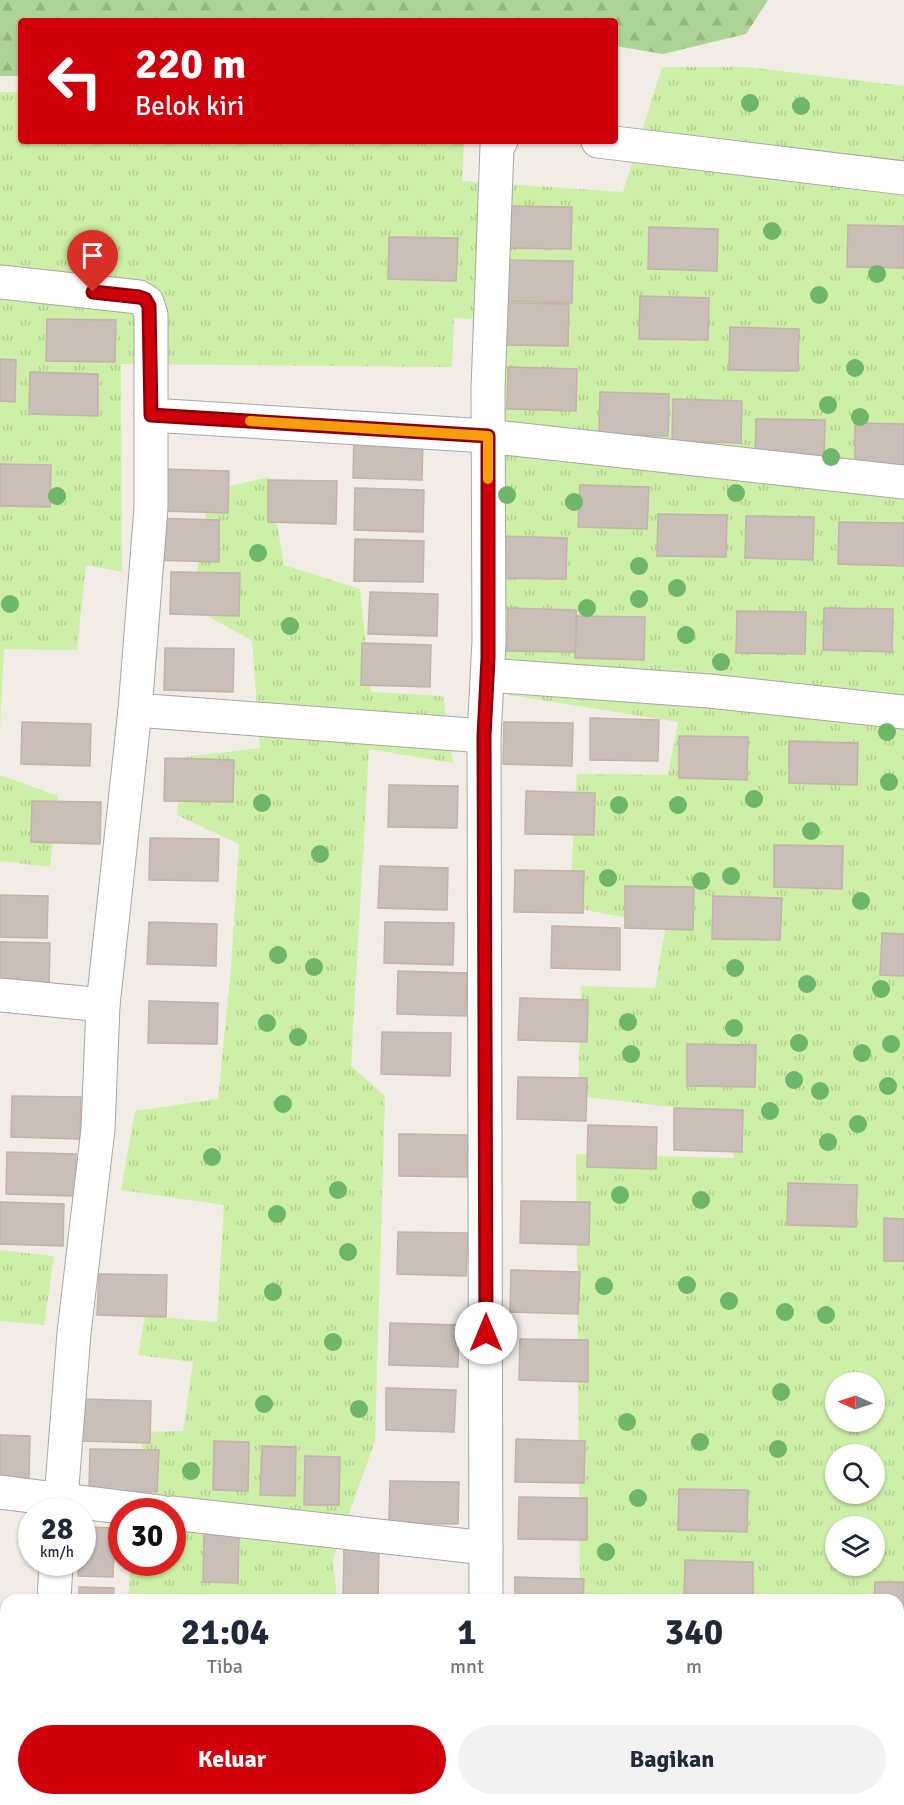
<!DOCTYPE html>
<html lang="id">
<style>
body{margin:0;font-family:Signika,sans-serif;background:#f2f2f3;color:#1f2937;height:100vh;display:flex;flex-direction:column;font-size:22px;white-space:nowrap}
*{box-sizing:border-box;margin:0}
p{font-size:20px;color:#747a83}
.icon{flex:none;width:33px;height:33px;fill:none;stroke:currentColor;stroke-width:2;stroke-linecap:round;stroke-linejoin:round}
.map{position:relative;flex:1;overflow:hidden}
.drawer{position:absolute;left:0px;top:1594px;width:904px;height:212px;display:flex;flex-direction:column;background:#fff;border-radius:18px 18px 0 0;box-shadow:0 2px 4px #0004}
.drawer>*{flex:none}
.banner{position:absolute;left:18px;top:18px;width:600px;height:126px;border-radius:6px;box-shadow:0 2px 4px #0004;background:#cf000b;color:#fff;overflow:hidden}
.needle{width:39px;rotate:273deg}
.fabs{position:absolute;left:825px;top:1372px;display:grid;gap:12px}
.fabs a{display:grid;place-items:center;width:60px;height:60px;border-radius:50%;background:#fff;box-shadow:0 2px 4px #0004;font-size:30px}
.speed{position:absolute;left:18px;top:1498px;display:flex;gap:12px;font-size:30px;font-weight:700;text-align:center}
.speed>*{display:grid;place-content:center;width:78px;height:78px;border-radius:50%;background:#fff;box-shadow:0 2px 4px #0004;line-height:1}
.speed small{font-size:15px;font-weight:400}
.speed .limit{border:9px solid #d22;background:#fff;color:#111}
.pin{position:absolute;display:grid;place-items:center;width:51px;height:51px;color:#fff;margin:-62px -26px;border-radius:50% 50% 50% 0;rotate:-45deg;box-shadow:0 0 6px #0007}
.pin .icon{rotate:45deg}
.me{position:absolute;width:66px;margin:-33px;rotate:0deg;stroke-linejoin:round;filter:drop-shadow(0 0 4px #0008)}
.turn{display:flex;align-items:center;gap:21px;height:126px;padding:0 18px;font-size:27px}
.turn .icon{width:78px;height:78px;stroke-width:2.5}
.turn b{display:block;font-size:42px;line-height:51px}
.eta{display:flex;justify-content:space-evenly;align-items:center;height:102px;text-align:center}
.eta b{font-size:36px;font-weight:700;line-height:42px}
.primary-button{display:flex;gap:12px;margin-top:auto;padding:12px 18px}
.primary-button a{flex:1;height:69px;border-radius:36px;background:#cf000b;color:#fff;font-size:24px;font-weight:700;line-height:69px;text-align:center}
.primary-button a+a{background:#f2f2f3;color:#1f2937}
.map>svg:first-child{display:block}
.grass{fill:url(#grass-tufts);fill-rule:evenodd}
.forest{fill:url(#forest-firs)}
.building{fill:#c9beb8;stroke:#c4b2a6;stroke-width:1.5}
.lines{fill:none;stroke-linecap:round;stroke-linejoin:round}
.minor-casing{stroke:#a7a7a7;stroke-width:35}
.minor{stroke:#fff;stroke-width:33}
.tree{fill:#6eb66a}
.route-casing{stroke:#870007;stroke-width:15}
.route{stroke:#cf000b;stroke-width:10}
.slow{stroke:#f59e0b;stroke-width:10}
</style>
<div class="map">
<svg width="904" height="1805" viewBox="0 0 904 1805">
<defs>
<pattern id="grass-tufts" width="24" height="20" patternUnits="userSpaceOnUse" patternTransform="scale(1.5)"><rect width="24" height="20" fill="#ceefa7"/><path d="M3 7l-1-3M5 7V3M7 7l1-3M15 17l-1-3M17 17v-4M19 17l1-3" fill="none" stroke="#b1cd8f"/></pattern>
<pattern id="forest-firs" width="22" height="20" patternUnits="userSpaceOnUse" patternTransform="scale(1.5)"><rect width="22" height="20" fill="#acd496"/><path d="M5 1l3.5 6h-7zM16 11l3.5 6h-7z" fill="#94b681"/></pattern>
</defs>
<rect width="100%" height="100%" fill="#f1ece5"/>
<g class="grass">
<path d="M 662,67 L 747,67 L 904,86 L 904,1805 L 593,1805 L 593,1800 L 898,1800 L 898,1600 L 580,1600 L 576,1154 L 734,1158 L 724,1113 L 578,1096 L 581,986 L 655,988 L 666,925 L 569,907 L 577,774 L 668,775 L 678,722 L 478,690 L 475,319 L 454,318 L 452,367 L 121,364 L 122,572 L 86,565 L 77,650 L 4,649 L 0,729 L 0,92 L 21,92 L 21,141 L 464,141 L 462,181 L 623,192 ZM 836,1383 L 874,1383 L 874,1422 L 836,1422 ZM 836,1455 L 874,1455 L 874,1494 L 836,1494 ZM 836,1527 L 874,1527 L 874,1566 L 836,1566 Z"/>
<polygon points="269,477 284,565 360,589 371,692 443,696 453,763 369,749 351,1066 385,1096 375,1441 333,1559 337,1600 128,1600 131,1563 172,1563 172,1512 136,1512 143,1432 183,1431 193,1362 138,1355 145,1316 217,1322 224,1205 121,1190 135,1111 218,1099 231,967 239,844 177,815 184,757 260,748 252,641 192,607 209,491"/>
<polygon points="0,775 58,796 50,867 0,861"/>
<polygon points="0,1250 54,1256 44,1325 0,1321"/>
<rect x="239" y="1800" width="104" height="5"/>
</g>
<polygon class="forest" points="0,0 768,0 746,34 663,54 615,46 615,21 21,21 21,76 0,76"/>
<g class="building">
<polygon points="503,206 572,207 571,249 502,248"/>
<polygon points="848,225 904,226 904,268 847,267"/>
<polygon points="649,227 718,229 717,271 648,269"/>
<polygon points="389,237 458,238 456,281 388,279"/>
<polygon points="505,260 573,261 572,303 504,301"/>
<polygon points="640,296 709,298 708,340 639,339"/>
<polygon points="501,303 569,304 568,346 500,345"/>
<polygon points="47,319 116,320 115,362 46,361"/>
<polygon points="730,327 799,329 798,371 729,370"/>
<polygon points="0,359 16,360 15,402 0,401"/>
<polygon points="508,367 577,369 576,411 507,409"/>
<polygon points="30,372 98,374 98,416 29,414"/>
<polygon points="600,392 669,394 668,436 599,434"/>
<polygon points="673,399 742,401 741,443 672,441"/>
<polygon points="756,419 825,420 824,462 755,461"/>
<polygon points="855,423 904,424 904,466 855,465"/>
<polygon points="354,436 423,438 422,480 353,478"/>
<polygon points="0,464 51,465 50,507 0,506"/>
<polygon points="160,469 229,471 228,513 160,511"/>
<polygon points="268,480 337,481 336,524 268,522"/>
<polygon points="580,485 649,487 647,529 578,527"/>
<polygon points="355,488 424,490 423,532 354,530"/>
<polygon points="658,514 727,515 726,557 657,556"/>
<polygon points="746,516 814,517 813,560 745,558"/>
<polygon points="151,518 219,520 219,562 150,560"/>
<polygon points="839,522 904,523 904,566 838,564"/>
<polygon points="498,536 567,538 566,579 497,578"/>
<polygon points="355,539 424,541 423,582 354,581"/>
<polygon points="171,572 240,573 239,616 170,614"/>
<polygon points="370,592 438,594 437,636 368,634"/>
<polygon points="508,608 576,610 576,652 507,651"/>
<polygon points="824,608 893,609 892,652 823,650"/>
<polygon points="737,611 806,612 805,654 736,653"/>
<polygon points="577,616 645,617 644,660 575,658"/>
<polygon points="362,643 431,645 430,687 361,685"/>
<polygon points="165,648 234,649 233,692 164,690"/>
<polygon points="590,718 659,720 658,761 590,760"/>
<polygon points="22,722 91,724 90,766 21,764"/>
<polygon points="504,722 573,723 572,766 503,764"/>
<polygon points="679,736 748,737 747,780 679,778"/>
<polygon points="789,741 858,743 857,785 789,783"/>
<polygon points="165,758 234,760 233,802 164,801"/>
<polygon points="389,785 458,786 457,828 388,827"/>
<polygon points="526,791 595,793 594,835 525,834"/>
<polygon points="32,801 101,802 100,844 31,842"/>
<polygon points="150,838 219,839 218,881 149,880"/>
<polygon points="774,845 843,846 842,889 774,887"/>
<polygon points="380,866 448,868 447,910 378,908"/>
<polygon points="515,870 584,871 583,913 514,912"/>
<polygon points="625,886 694,887 693,930 625,928"/>
<polygon points="0,895 48,896 47,938 0,937"/>
<polygon points="713,896 782,898 780,940 712,939"/>
<polygon points="149,922 217,924 216,966 147,964"/>
<polygon points="385,922 454,923 453,965 384,963"/>
<polygon points="552,926 620,928 620,970 551,968"/>
<polygon points="882,933 904,934 904,976 880,975"/>
<polygon points="0,942 50,943 49,985 0,984"/>
<polygon points="398,971 467,973 466,1016 397,1014"/>
<polygon points="520,998 588,1000 587,1042 518,1040"/>
<polygon points="149,1001 218,1003 217,1044 148,1043"/>
<polygon points="382,1032 451,1033 450,1076 381,1074"/>
<polygon points="687,1044 756,1045 755,1087 687,1086"/>
<polygon points="518,1077 587,1078 586,1121 517,1119"/>
<polygon points="12,1096 81,1097 80,1139 11,1137"/>
<polygon points="674,1108 743,1110 742,1152 674,1150"/>
<polygon points="588,1125 657,1127 656,1169 587,1167"/>
<polygon points="399,1134 468,1135 467,1177 399,1176"/>
<polygon points="7,1152 76,1154 75,1196 6,1194"/>
<polygon points="788,1183 857,1185 856,1227 787,1225"/>
<polygon points="521,1201 590,1202 589,1245 520,1243"/>
<polygon points="0,1202 64,1204 63,1246 0,1244"/>
<polygon points="884,1218 904,1219 904,1261 884,1261"/>
<polygon points="398,1232 468,1233 466,1276 397,1274"/>
<polygon points="511,1270 580,1272 578,1314 510,1312"/>
<polygon points="99,1274 167,1275 166,1317 97,1315"/>
<polygon points="390,1323 459,1325 458,1367 389,1365"/>
<polygon points="520,1339 588,1340 588,1382 519,1380"/>
<polygon points="386,1388 456,1390 454,1432 386,1430"/>
<polygon points="82,1399 151,1401 150,1443 81,1441"/>
<polygon points="0,1435 30,1436 29,1478 0,1477"/>
<polygon points="516,1439 585,1441 584,1483 515,1482"/>
<polygon points="214,1441 249,1442 248,1491 213,1490"/>
<polygon points="262,1446 296,1447 295,1496 260,1495"/>
<polygon points="90,1449 159,1450 157,1492 89,1490"/>
<polygon points="305,1456 340,1457 339,1505 304,1505"/>
<polygon points="390,1481 459,1482 458,1524 389,1523"/>
<polygon points="679,1489 748,1490 747,1532 678,1530"/>
<polygon points="519,1497 587,1498 587,1540 518,1539"/>
<polygon points="82,1527 115,1528 113,1577 78,1576 79,1563 82,1563"/>
<polygon points="204,1533 239,1534 238,1583 203,1582"/>
<polygon points="344,1548 379,1549 378,1598 343,1597"/>
<polygon points="685,1560 753,1562 753,1600 684,1600"/>
<polygon points="515,1577 584,1579 583,1600 515,1600"/>
<polygon points="875,1582 904,1582 904,1631 898,1631 898,1600 874,1600"/>
<polygon points="79,1587 114,1588 113,1600 79,1600"/>
<polygon points="212,1597 247,1598 247,1600 212,1600"/>
<rect x="0" y="1610" width="6" height="42"/>
<rect x="0" y="1741" width="6" height="42"/>
<polygon points="60,1800 94,1800 94,1805 59,1805"/>
<rect x="366" y="1800" width="62" height="5"/>
<rect x="497" y="1800" width="62" height="5"/>
</g>
<g class="lines">
<defs>
<g id="minor">
<polyline points="598,141 904,178"/>
<polyline points="0,282 139,297 147,302 151,315 151,508 135,710 103,1005 98,1129 74,1333 60,1512"/>
<polyline points="151,415 487,436 904,482"/>
<polyline points="488,675 709,691 904,712"/>
<polyline points="135,710 484,736"/>
<polyline points="0,995 103,1005"/>
<polyline points="0,1492 161,1512"/>
<polyline points="172,1513 486,1548"/>
<polyline points="54,1600 56,1563"/>
<polyline points="486,1600 484,736 489,641 488,389 497,146 501,141"/>
<polyline points="898,1692 904,1693"/>
<polyline points="41,1805 41,1800"/>
<polyline points="484,1805 484,1800"/>
</g>
</defs>
<use href="#minor" class="minor-casing"/>
<use href="#minor" class="minor"/>
</g>
<g class="tree">
<circle cx="750" cy="103" r="9"/>
<circle cx="801" cy="106" r="9"/>
<circle cx="772" cy="231" r="9"/>
<circle cx="877" cy="274" r="9"/>
<circle cx="819" cy="295" r="9"/>
<circle cx="855" cy="368" r="9"/>
<circle cx="828" cy="405" r="9"/>
<circle cx="860" cy="417" r="9"/>
<circle cx="831" cy="457" r="9"/>
<circle cx="736" cy="493" r="9"/>
<circle cx="507" cy="495" r="9"/>
<circle cx="57" cy="496" r="9"/>
<circle cx="574" cy="502" r="9"/>
<circle cx="258" cy="553" r="9"/>
<circle cx="639" cy="566" r="9"/>
<circle cx="677" cy="588" r="9"/>
<circle cx="639" cy="599" r="9"/>
<circle cx="10" cy="604" r="9"/>
<circle cx="587" cy="608" r="9"/>
<circle cx="290" cy="626" r="9"/>
<circle cx="686" cy="635" r="9"/>
<circle cx="721" cy="662" r="9"/>
<circle cx="887" cy="732" r="9"/>
<circle cx="889" cy="782" r="9"/>
<circle cx="754" cy="799" r="9"/>
<circle cx="262" cy="803" r="9"/>
<circle cx="619" cy="805" r="9"/>
<circle cx="678" cy="805" r="9"/>
<circle cx="811" cy="831" r="9"/>
<circle cx="320" cy="854" r="9"/>
<circle cx="731" cy="876" r="9"/>
<circle cx="608" cy="878" r="9"/>
<circle cx="701" cy="881" r="9"/>
<circle cx="861" cy="901" r="9"/>
<circle cx="278" cy="955" r="9"/>
<circle cx="314" cy="967" r="9"/>
<circle cx="735" cy="968" r="9"/>
<circle cx="807" cy="984" r="9"/>
<circle cx="881" cy="989" r="9"/>
<circle cx="628" cy="1022" r="9"/>
<circle cx="267" cy="1023" r="9"/>
<circle cx="734" cy="1028" r="9"/>
<circle cx="298" cy="1037" r="9"/>
<circle cx="799" cy="1043" r="9"/>
<circle cx="891" cy="1044" r="9"/>
<circle cx="862" cy="1053" r="9"/>
<circle cx="631" cy="1054" r="9"/>
<circle cx="794" cy="1080" r="9"/>
<circle cx="888" cy="1086" r="9"/>
<circle cx="820" cy="1091" r="9"/>
<circle cx="283" cy="1104" r="9"/>
<circle cx="770" cy="1111" r="9"/>
<circle cx="858" cy="1124" r="9"/>
<circle cx="828" cy="1142" r="9"/>
<circle cx="212" cy="1157" r="9"/>
<circle cx="338" cy="1190" r="9"/>
<circle cx="620" cy="1195" r="9"/>
<circle cx="701" cy="1200" r="9"/>
<circle cx="277" cy="1214" r="9"/>
<circle cx="348" cy="1252" r="9"/>
<circle cx="687" cy="1285" r="9"/>
<circle cx="604" cy="1286" r="9"/>
<circle cx="273" cy="1292" r="9"/>
<circle cx="729" cy="1301" r="9"/>
<circle cx="785" cy="1312" r="9"/>
<circle cx="826" cy="1315" r="9"/>
<circle cx="333" cy="1342" r="9"/>
<circle cx="781" cy="1392" r="9"/>
<circle cx="264" cy="1404" r="9"/>
<circle cx="359" cy="1409" r="9"/>
<circle cx="627" cy="1422" r="9"/>
<circle cx="700" cy="1442" r="9"/>
<circle cx="778" cy="1449" r="9"/>
<circle cx="191" cy="1471" r="9"/>
<circle cx="638" cy="1498" r="9"/>
<circle cx="606" cy="1552" r="9"/>
</g>
<g class="lines">
<defs>
<polyline id="route" points="93,292 139,297 145,299 149,306 151,415 488,436 488,658 484,736 486,1333"/>
</defs>
<use href="#route" class="route-casing"/>
<use href="#route" class="route"/>
<polyline class="slow" points="250,421 488,436 488,479"/>
</g>
</svg>
<div class="fabs">
<a><svg class="needle" viewBox="-14 -14 28 28"><path d="M0-13l5 13h-10z" fill="#e53935"/><path d="M0 13l5-13h-10z" fill="#747a83"/></svg></a>
<a><svg class="icon" aria-label="search" viewBox="0 0 24 24"><circle cx="10" cy="10" r="6"/><path d="M15 15l6 6"/></svg></a>
<a><svg class="icon" aria-label="layers" viewBox="0 0 24 24"><path d="M12 4l9 5-9 5-9-5zM3 14l9 5 9-5"/></svg></a>
</div>
<div class="speed"><div>28<small>km/h</small></div><div class="limit">30</div></div>
<div class="pin" style="left:93px;top:292px;background:#d93025"><svg class="icon" aria-label="arrive" viewBox="0 0 24 24"><path d="M6 21V4h12l-3 4 3 4H6"/></svg></div>
<svg class="me" style="left:486px;top:1333px" viewBox="-20 -20 40 40"><circle r="19" fill="#fff"/><path d="M0-13L10 11 0 6-10 11z" fill="#cf000b"/></svg>
<div class="banner">
<div class="turn"><svg class="icon" aria-label="left" viewBox="0 0 24 24"><path d="M17 20v-9H6M10 6l-5 5 5 5"/></svg><div><b>220 m</b>Belok kiri</div></div>
</div>
<section class="drawer">
<div class="eta">
<div><b>21:04</b><p>Tiba</p></div>
<div><b>1</b><p>mnt</p></div>
<div><b>340</b><p>m</p></div>
</div>
<div class="primary-button"><a>Keluar</a><a>Bagikan</a></div>
</section>
</div>
